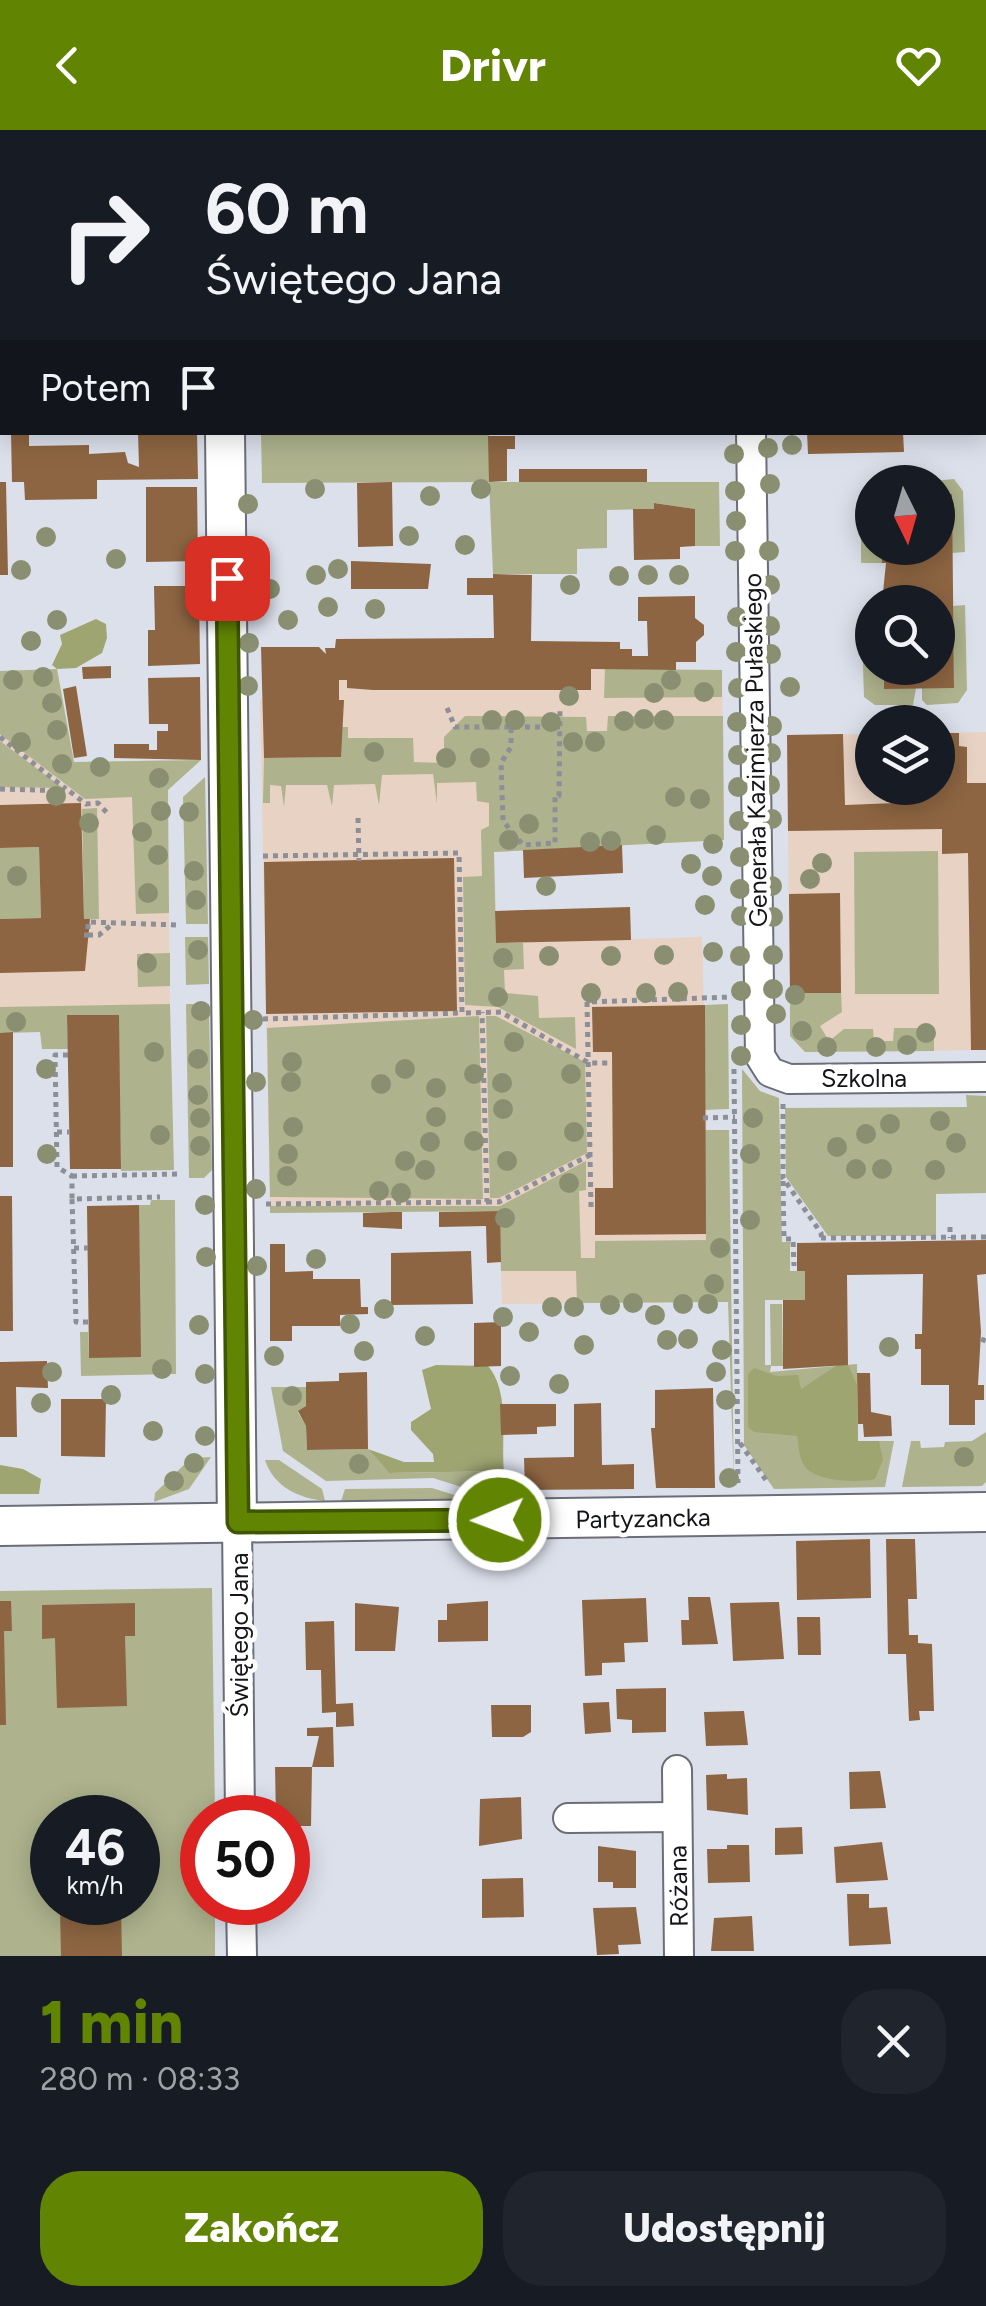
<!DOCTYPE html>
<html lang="pl">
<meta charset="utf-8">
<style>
body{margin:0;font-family:Figtree,sans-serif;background:#20242c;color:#f1f3f6;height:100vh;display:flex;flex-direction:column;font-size:38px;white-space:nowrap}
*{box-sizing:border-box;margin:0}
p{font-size:32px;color:#9ea1a6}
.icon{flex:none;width:55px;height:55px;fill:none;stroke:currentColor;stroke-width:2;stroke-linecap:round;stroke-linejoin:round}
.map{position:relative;height:1826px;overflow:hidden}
.details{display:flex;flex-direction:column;background:#171b24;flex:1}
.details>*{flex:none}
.banner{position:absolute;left:0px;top:0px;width:988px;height:305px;box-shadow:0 5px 25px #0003;background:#171b24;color:#f1f3f6;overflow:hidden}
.needle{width:65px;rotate:175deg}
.tools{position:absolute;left:855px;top:335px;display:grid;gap:20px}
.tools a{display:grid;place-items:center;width:100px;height:100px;border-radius:50%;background:#171b24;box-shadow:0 5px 25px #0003;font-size:50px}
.speed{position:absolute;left:30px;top:1665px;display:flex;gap:20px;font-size:50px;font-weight:700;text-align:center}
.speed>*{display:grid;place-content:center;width:130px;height:130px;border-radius:50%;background:#171b24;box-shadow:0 5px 25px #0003;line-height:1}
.speed small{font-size:25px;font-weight:400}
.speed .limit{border:15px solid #d22;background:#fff;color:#111}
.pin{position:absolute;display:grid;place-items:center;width:85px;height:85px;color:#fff;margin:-42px;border-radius:20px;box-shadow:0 5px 15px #0006}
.me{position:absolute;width:110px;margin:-55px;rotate:269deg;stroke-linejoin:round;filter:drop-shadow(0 0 8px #0008)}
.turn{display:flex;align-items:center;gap:35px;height:210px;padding:0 40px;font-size:45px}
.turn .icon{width:130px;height:130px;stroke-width:2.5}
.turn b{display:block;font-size:70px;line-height:85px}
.then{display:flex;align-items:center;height:95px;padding:0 40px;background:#0003;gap:20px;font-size:38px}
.round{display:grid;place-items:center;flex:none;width:105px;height:105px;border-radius:40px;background:#20242c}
.head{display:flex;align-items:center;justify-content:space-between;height:170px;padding:0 40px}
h1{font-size:60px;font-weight:800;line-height:75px;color:#618402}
.action{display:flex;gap:20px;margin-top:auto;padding:20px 40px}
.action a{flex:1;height:115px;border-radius:40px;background:#618402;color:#fff;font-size:40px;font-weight:800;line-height:115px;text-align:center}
.action a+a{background:#20242c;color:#f1f3f6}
header{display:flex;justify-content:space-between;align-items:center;height:130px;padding:0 40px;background:#618402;color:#fff;font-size:45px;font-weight:800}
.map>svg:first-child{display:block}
.education{fill:#e7d2c4}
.green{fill:#aeb38d;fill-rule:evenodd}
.forest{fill:#9ea571}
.building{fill:#8d6542}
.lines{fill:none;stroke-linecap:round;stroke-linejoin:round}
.street-casing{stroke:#6b6e78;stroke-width:32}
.secondary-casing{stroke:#6b6e78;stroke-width:42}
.path{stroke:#8c8f97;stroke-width:5;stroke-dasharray:5 5;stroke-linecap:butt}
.street{stroke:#fff;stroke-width:28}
.secondary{stroke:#fff;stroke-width:38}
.tree{fill:#8a8f71}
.route-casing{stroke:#3f5601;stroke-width:25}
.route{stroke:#618402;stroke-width:18}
.labels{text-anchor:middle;stroke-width:9;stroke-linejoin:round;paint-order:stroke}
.street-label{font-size:25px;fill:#141519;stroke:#fff}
</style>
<header><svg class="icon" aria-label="back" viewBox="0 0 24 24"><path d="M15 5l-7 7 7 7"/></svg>Drivr<svg class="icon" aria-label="heart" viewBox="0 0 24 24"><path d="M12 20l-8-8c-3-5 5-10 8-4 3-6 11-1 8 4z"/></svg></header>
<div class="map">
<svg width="986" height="1826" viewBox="0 0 986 1826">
<rect width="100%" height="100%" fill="#dce0eb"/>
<g class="education">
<polygon points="374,538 722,540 724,710 494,722 497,813 702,807 711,1172 502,1174 499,1081 270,1083 260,570"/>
<polygon points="57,539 74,632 167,630 170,880 53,882 41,902 0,903 0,541"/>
<polygon points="986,602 986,920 805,922 790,906 787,605 872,604 872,658 938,658 938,603"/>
</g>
<g class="green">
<polygon points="261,303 489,303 490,352 719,352 720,416 695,416 694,379 655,373 654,379 607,380 607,418 577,419 577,444 493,444 489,352 262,353"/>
<polygon points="954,349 963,361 965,422 952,423 952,365 938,365 938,352 923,352"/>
<polygon points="910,350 872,352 872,418 881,418 882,433 861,433 861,361 873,350"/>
<polygon points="965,475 967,560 958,573 927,575 922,570 922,558 954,557 953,476"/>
<polygon points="862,504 872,504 872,538 884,538 884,558 916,558 913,575 875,575 864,567"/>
<polygon points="57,539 74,632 201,630 168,660 169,783 136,784 132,667 85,669 0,604 0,541"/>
<polygon points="605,539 722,540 722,567 604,568"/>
<polygon points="465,586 586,587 587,601 607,601 608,586 723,586 724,710 494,722 496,813 523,813 524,839 504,840 505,863 538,866 539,888 575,887 576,919 498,877 465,875 463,747 482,746 481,700 489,696 489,673 477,671 476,652 437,653 437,674 433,644 382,645 379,675 375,654 334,655 332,676 327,655 286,655 284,677 281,656 270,655 270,673 263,673 264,628 340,627 340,597 348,597 348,608 413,608 414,632 444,633 444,607"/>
<polygon points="0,611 63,658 0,657"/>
<polygon points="205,647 208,794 186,794 183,667"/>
<polygon points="97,678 99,789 84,789 82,679"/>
<polygon points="39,717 41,788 0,789 0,718"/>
<polygon points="938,721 939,864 855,864 854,722"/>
<polygon points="185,807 208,807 209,854 186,855"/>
<polygon points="170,823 170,856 138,857 137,824"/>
<polygon points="790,863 841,863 842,882 820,896 829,911 844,899 873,899 874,911 893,911 894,898 934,898 934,921 805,922 790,906"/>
<polygon points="170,874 174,1040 121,1041 118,885 67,886 68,919 42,919 40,902 0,903 0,877"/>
<polygon points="186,874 209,874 212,1040 204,1048 189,1048"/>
<polygon points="728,874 729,979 703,980 705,875"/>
<polygon points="479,886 483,1069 270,1067 267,898"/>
<polygon points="486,886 496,886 585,932 587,1023 499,1068 490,1068"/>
<polygon points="742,939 760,961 779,968 782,1112 790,1112 790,1141 805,1141 805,1170 765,1170 765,1235 771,1235 770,1174 782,1174 783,1236 771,1236 770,1242 857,1234 858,1311 894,1311 885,1357 774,1359 744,1315"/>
<polygon points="966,965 986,966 986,1063 936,1064 936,1106 828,1106 786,1047 785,978 967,977"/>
<polygon points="703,1000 729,1000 734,1357 728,1172 577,1173 576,1141 501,1141 499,1081 270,1083 270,1076 500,1076 586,1031 586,1060 579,1061 581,1128 595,1128 595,1111 706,1110"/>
<polygon points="151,1070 175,1070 176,1244 81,1246 80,1202 88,1202 89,1228 139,1075 150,1075"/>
<polygon points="271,1257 306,1257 306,1276 298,1282 306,1296 307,1320 368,1319 389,1343 504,1341 504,1362 480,1363 433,1348 326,1351 283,1321"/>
<polygon points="986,1302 986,1352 982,1356 902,1357 911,1311 920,1311 921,1318 944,1317 945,1312 972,1311"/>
<polygon points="211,1327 189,1359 154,1372 155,1363 191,1328"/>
<path d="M 265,1330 L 279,1330 L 322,1359 L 325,1371 C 298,1368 274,1357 265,1330 Z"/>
<polygon points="432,1358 467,1369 341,1371 345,1359"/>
<path d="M 212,1458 L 215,1687 L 202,1688 L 202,1772 L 215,1773 L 215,1826 L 0,1826 L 0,1461 ZM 52,1688 L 138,1688 L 138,1772 L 52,1772 Z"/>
</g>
<g class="forest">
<polygon points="96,489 106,494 107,508 102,523 76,538 57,539 52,535 62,514 60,505"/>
<path d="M 436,1235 L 488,1236 C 510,1261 501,1309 504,1341 L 389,1343 L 368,1319 L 404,1332 L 434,1332 L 433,1324 L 411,1300 L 411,1292 L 431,1279 L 422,1240 Z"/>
<path d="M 837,1235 L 848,1235 L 857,1255 L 858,1311 L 879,1311 L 883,1330 L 875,1349 C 859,1353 817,1352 805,1337 C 799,1330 799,1316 797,1306 L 754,1302 L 748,1297 L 748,1244 L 754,1238 L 777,1246 L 798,1245 L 801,1259 Z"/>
<polygon points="0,1335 23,1339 41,1349 39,1364 0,1364"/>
</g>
<g class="building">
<polygon points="11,302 29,302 29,316 89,315 89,324 125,322 128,333 139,337 138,302 197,302 198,349 97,350 97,369 25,370 24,352 12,352"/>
<polygon points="807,302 903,302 904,322 808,324"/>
<polygon points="488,306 515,306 515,319 507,319 507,351 489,352"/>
<rect x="519" y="339" width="128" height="13"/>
<polygon points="0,352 6,352 8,445 0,445"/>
<polygon points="392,352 393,416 358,417 357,353"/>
<polygon points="146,357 197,357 198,431 146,432"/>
<polygon points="952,364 954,558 884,559 884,538 938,538 938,472 882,472 886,433 882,433 881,418 938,418 938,365"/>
<polygon points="654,373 695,379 695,416 680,417 680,429 634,430 633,379 654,379"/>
<polygon points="351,431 431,434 428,459 351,459"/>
<polygon points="493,444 532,445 531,511 620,512 620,519 632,519 632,526 648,526 647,491 638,491 638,467 695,466 695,488 704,495 704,505 696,512 696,532 676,532 676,540 591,539 591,560 373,560 347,558 347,550 339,550 339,570 344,570 341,627 264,628 261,517 319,517 326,524 325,518 335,518 336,509 494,508 493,465 467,465 467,448 493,448"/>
<polygon points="154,456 199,456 200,534 148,536 148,500 155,500"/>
<polygon points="111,536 111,548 83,549 82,537"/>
<polygon points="200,547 201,630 114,628 114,614 149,614 149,620 157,620 157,601 168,601 168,594 149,594 148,548"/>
<polygon points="76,556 87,626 74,628 63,559"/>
<polygon points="938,603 959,603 959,616 967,617 967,653 986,653 986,920 971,920 968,723 942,724 942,699 788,701 787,605 843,604 845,675 896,673 896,658 938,658"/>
<polygon points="81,673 84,789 90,789 85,841 0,843 0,789 41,788 39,717 0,718 0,675"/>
<polygon points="622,715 623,743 524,748 523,720"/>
<polygon points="454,728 457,881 266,884 264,732"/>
<polygon points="840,763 841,863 790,863 789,764"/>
<polygon points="630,777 631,810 496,813 495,781"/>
<polygon points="705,875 706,1104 595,1105 595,1058 613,1058 612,922 593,922 592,877"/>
<polygon points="67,885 119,885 121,1039 70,1039"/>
<polygon points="13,902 13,1037 0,1037 0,903"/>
<polygon points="0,1066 12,1066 13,1201 0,1201"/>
<polygon points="139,1075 141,1227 89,1228 87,1076"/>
<polygon points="500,1081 501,1132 487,1133 486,1096 439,1097 439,1082"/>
<polygon points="391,1082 402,1082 402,1099 363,1097 363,1083"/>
<polygon points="986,1110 986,1144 977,1145 981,1202 978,1255 984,1255 984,1270 975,1270 975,1295 949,1295 949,1255 921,1255 921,1219 915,1219 915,1204 922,1204 923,1144 847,1145 848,1235 783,1239 783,1170 805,1170 805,1141 797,1141 797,1113"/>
<polygon points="270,1114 285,1114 285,1142 313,1141 313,1149 360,1149 361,1177 368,1177 368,1184 340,1185 340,1196 292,1196 292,1211 270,1211"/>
<polygon points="471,1121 473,1174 391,1175 391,1123"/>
<polygon points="501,1192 501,1236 474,1237 474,1193"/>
<polygon points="47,1231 48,1258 16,1257 17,1307 0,1307 0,1232"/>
<polygon points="367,1242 368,1319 307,1320 306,1296 298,1281 306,1276 306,1252 339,1251 339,1243"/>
<polygon points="857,1243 870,1243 871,1282 891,1286 892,1306 864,1307 863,1294 858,1294"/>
<polygon points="713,1258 715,1358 656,1358 651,1298 655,1298 655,1260"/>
<polygon points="61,1269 106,1269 105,1327 61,1326"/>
<polygon points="601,1273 602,1335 634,1334 634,1359 525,1360 524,1328 574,1327 574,1274"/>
<polygon points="500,1274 556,1274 556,1296 537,1297 537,1304 501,1305"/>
<polygon points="870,1409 871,1468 797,1470 796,1411"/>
<polygon points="886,1409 915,1409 917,1469 908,1469 909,1505 918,1505 918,1513 932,1514 934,1581 919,1581 920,1590 909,1591 906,1524 888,1524"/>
<polygon points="688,1467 710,1467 718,1514 682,1515 681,1490 689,1490"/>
<polygon points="646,1468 648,1512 624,1513 625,1532 602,1533 602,1545 585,1546 582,1470"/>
<polygon points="0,1471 11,1471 12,1501 4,1501 6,1595 0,1595"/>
<polygon points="488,1471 488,1511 438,1512 438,1490 447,1490 447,1474"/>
<polygon points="779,1472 784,1529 733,1531 730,1473"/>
<polygon points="135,1473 135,1506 125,1506 127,1576 57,1578 55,1508 42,1509 42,1475"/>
<polygon points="355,1473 399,1477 395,1521 355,1521"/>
<polygon points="797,1487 820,1487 821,1525 798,1525"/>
<polygon points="334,1491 336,1574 353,1573 354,1596 336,1597 336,1582 322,1583 321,1540 306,1540 305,1492"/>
<polygon points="666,1558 666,1602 632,1603 632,1590 617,1589 616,1559"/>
<polygon points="609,1572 611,1602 585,1604 583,1573"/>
<polygon points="491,1575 531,1575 531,1602 523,1607 492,1607"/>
<polygon points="744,1581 748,1615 706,1616 704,1582"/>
<polygon points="333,1597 334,1637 312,1637 311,1696 288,1696 288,1688 276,1688 275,1637 312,1637 319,1606 307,1606 307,1598"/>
<polygon points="880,1641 886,1678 850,1679 849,1642"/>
<polygon points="727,1644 727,1649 747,1648 748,1685 707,1680 706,1645"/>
<polygon points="521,1667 522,1709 479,1716 480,1669"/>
<polygon points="802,1697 803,1724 775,1725 775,1698"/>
<polygon points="882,1712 888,1750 836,1753 834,1717"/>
<polygon points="727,1715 749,1715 750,1752 708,1753 707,1719 727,1719"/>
<polygon points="598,1716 636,1721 636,1758 613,1758 613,1752 598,1752"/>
<polygon points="523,1748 524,1787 482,1788 482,1749"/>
<polygon points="847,1764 869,1764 869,1778 887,1777 891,1814 849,1816"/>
<polygon points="121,1777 122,1826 61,1826 60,1778"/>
<polygon points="636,1777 641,1814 618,1815 619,1824 597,1825 593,1778"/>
<polygon points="752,1786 754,1821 711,1821 714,1788"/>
</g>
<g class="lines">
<defs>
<g id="street">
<polyline points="747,0 747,2"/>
<polyline points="751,302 760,926 770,942 789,949 986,947"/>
<polyline points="237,1392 240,1688"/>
<polyline points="677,1640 679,1826"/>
<polyline points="568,1688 677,1687"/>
<polyline points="241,1772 242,1826"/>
</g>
<g id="secondary">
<polyline points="221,0 221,2"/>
<polyline points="225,302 237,1392"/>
<polyline points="0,1396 986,1382"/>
</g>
</defs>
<use href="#street" class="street-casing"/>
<use href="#secondary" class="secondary-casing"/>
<g class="path">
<polyline points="447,578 455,597 511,597"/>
<polyline points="560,597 511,597 511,617 501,633 503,691 523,715 555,713 555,666 559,666 560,577"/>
<polyline points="0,607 66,659"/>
<polyline points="0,659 69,661 86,674 98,673 108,684"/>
<polyline points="358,688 359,731"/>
<polyline points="263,726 459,723 462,883 501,882 589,933 612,933"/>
<polyline points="84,805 88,805 88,792 178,795"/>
<polyline points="88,805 99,805 110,796"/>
<polyline points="263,889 462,883"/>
<polyline points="68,925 55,925 57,1037 72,1046 72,1069"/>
<polyline points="734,939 738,1353"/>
<polyline points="783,974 783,1048 821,1103 822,1112"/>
<polyline points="703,988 735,987"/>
<polyline points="57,1002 69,1002"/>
<polyline points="72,1046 182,1044"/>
<polyline points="783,1051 784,1109 793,1109 794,1136"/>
<polyline points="487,1072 499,1072 590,1025"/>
<polyline points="266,1074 487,1072 482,882"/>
<polyline points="591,1077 587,872 732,867"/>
<polyline points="950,1097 950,1108"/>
<polyline points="821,1108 986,1107"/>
<polyline points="74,1118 88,1118"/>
<polyline points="88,1192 76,1192 72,1069 160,1067"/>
<polyline points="981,1209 986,1211"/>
<polyline points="740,1313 768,1353"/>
</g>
<use href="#street" class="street"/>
<use href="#secondary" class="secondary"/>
</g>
<g class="tree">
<circle cx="792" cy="315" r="10"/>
<circle cx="768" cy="318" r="10"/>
<circle cx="734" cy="324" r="10"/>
<circle cx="770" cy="354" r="10"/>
<circle cx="315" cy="359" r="10"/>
<circle cx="481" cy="359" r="10"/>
<circle cx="735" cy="361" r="10"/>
<circle cx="430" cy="366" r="10"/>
<circle cx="248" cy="374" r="10"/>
<circle cx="736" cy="391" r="10"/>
<circle cx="409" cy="406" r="10"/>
<circle cx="46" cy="407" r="10"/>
<circle cx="465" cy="415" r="10"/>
<circle cx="249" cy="421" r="10"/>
<circle cx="735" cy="421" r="10"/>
<circle cx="769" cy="421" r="10"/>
<circle cx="116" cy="429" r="10"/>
<circle cx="338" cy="439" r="10"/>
<circle cx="21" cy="440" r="10"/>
<circle cx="316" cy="445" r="10"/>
<circle cx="648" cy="445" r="10"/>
<circle cx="679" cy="445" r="10"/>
<circle cx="619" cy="446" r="10"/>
<circle cx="570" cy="455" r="10"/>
<circle cx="770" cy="455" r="10"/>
<circle cx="270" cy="459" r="10"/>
<circle cx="328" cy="477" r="10"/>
<circle cx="375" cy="479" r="10"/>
<circle cx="737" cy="487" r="10"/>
<circle cx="57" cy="490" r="10"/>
<circle cx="288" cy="490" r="10"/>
<circle cx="770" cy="496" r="10"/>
<circle cx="31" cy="511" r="10"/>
<circle cx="249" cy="513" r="10"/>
<circle cx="736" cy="522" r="10"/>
<circle cx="771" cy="524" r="10"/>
<circle cx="43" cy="547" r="10"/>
<circle cx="13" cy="550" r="10"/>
<circle cx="671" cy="550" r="10"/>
<circle cx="248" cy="556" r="10"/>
<circle cx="790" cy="557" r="10"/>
<circle cx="738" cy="558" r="10"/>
<circle cx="704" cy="562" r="10"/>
<circle cx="654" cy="563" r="10"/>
<circle cx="569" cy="566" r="10"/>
<circle cx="52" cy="573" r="10"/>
<circle cx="644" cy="589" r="10"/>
<circle cx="492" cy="590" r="10"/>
<circle cx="515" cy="590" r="10"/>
<circle cx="664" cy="590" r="10"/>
<circle cx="624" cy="591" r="10"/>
<circle cx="551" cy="592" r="10"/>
<circle cx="737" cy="592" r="10"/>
<circle cx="772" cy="596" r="10"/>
<circle cx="57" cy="600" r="10"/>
<circle cx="21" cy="612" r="10"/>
<circle cx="573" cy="612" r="10"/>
<circle cx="595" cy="612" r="10"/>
<circle cx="374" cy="622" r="10"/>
<circle cx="771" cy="623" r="10"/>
<circle cx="738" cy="625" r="10"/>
<circle cx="446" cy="628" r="10"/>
<circle cx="480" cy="628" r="10"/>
<circle cx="62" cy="634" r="10"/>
<circle cx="100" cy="637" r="10"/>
<circle cx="159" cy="648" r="10"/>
<circle cx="770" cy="655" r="10"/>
<circle cx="738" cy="657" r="10"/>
<circle cx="56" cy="666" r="10"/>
<circle cx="675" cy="667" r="10"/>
<circle cx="700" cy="669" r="10"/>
<circle cx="161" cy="681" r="10"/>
<circle cx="189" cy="682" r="10"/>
<circle cx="772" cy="689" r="10"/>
<circle cx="739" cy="691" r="10"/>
<circle cx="89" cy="693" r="10"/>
<circle cx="529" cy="694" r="10"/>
<circle cx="142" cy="702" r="10"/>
<circle cx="656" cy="705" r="10"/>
<circle cx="509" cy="710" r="10"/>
<circle cx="611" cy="711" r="10"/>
<circle cx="590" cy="712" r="10"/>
<circle cx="713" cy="714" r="10"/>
<circle cx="158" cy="725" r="10"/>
<circle cx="740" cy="727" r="10"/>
<circle cx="822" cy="733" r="10"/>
<circle cx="691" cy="734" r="10"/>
<circle cx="194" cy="741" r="10"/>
<circle cx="17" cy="746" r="10"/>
<circle cx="712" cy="746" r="10"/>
<circle cx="810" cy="749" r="10"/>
<circle cx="546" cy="756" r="10"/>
<circle cx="772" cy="756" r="10"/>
<circle cx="740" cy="759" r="10"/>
<circle cx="148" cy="763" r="10"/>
<circle cx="196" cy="770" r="10"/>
<circle cx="705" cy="775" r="10"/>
<circle cx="741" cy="786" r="10"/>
<circle cx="773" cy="787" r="10"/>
<circle cx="198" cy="820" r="10"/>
<circle cx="713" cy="822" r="10"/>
<circle cx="664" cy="825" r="10"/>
<circle cx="773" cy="825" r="10"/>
<circle cx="549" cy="826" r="10"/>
<circle cx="611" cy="826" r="10"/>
<circle cx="740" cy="826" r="10"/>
<circle cx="503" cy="828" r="10"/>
<circle cx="147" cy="833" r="10"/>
<circle cx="773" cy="859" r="10"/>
<circle cx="741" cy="861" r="10"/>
<circle cx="678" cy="862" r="10"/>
<circle cx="591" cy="863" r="10"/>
<circle cx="646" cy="863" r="10"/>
<circle cx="795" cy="865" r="10"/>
<circle cx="498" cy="867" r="10"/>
<circle cx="201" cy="881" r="10"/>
<circle cx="776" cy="884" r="10"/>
<circle cx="253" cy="890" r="10"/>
<circle cx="16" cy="892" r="10"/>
<circle cx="741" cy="895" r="10"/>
<circle cx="802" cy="901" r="10"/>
<circle cx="926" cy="903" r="10"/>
<circle cx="514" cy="912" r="10"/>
<circle cx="907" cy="915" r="10"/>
<circle cx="827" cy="917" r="10"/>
<circle cx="876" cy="917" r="10"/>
<circle cx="154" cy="922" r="10"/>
<circle cx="741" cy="926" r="10"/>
<circle cx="198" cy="929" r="10"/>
<circle cx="292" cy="932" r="10"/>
<circle cx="46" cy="939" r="10"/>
<circle cx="405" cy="939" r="10"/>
<circle cx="474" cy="944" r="10"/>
<circle cx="571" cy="944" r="10"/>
<circle cx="256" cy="952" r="10"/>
<circle cx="291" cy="952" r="10"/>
<circle cx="502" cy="953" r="10"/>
<circle cx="381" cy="954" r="10"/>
<circle cx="436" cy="958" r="10"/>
<circle cx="198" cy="965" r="10"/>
<circle cx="503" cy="979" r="10"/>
<circle cx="436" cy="987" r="10"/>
<circle cx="200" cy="988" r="10"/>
<circle cx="753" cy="988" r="10"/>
<circle cx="940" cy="991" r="10"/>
<circle cx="890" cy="994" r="10"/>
<circle cx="293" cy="997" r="10"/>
<circle cx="574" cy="1002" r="10"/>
<circle cx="866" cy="1004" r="10"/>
<circle cx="160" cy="1005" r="10"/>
<circle cx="474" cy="1011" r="10"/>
<circle cx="430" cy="1012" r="10"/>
<circle cx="956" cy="1013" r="10"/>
<circle cx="200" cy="1016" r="10"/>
<circle cx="837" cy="1017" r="10"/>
<circle cx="47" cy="1024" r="10"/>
<circle cx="288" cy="1024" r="10"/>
<circle cx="750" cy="1024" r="10"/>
<circle cx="405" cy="1031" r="10"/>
<circle cx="507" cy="1031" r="10"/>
<circle cx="856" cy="1039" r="10"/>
<circle cx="882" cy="1039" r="10"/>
<circle cx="425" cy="1040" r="10"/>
<circle cx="935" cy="1040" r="10"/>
<circle cx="287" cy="1046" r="10"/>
<circle cx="569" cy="1053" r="10"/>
<circle cx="256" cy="1059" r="10"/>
<circle cx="379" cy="1061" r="10"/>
<circle cx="401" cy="1063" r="10"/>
<circle cx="205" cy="1075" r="10"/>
<circle cx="505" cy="1088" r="10"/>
<circle cx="750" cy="1090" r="10"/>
<circle cx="720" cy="1118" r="10"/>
<circle cx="206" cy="1127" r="10"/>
<circle cx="316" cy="1129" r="10"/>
<circle cx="257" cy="1136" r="10"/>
<circle cx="714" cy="1154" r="10"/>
<circle cx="633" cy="1173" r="10"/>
<circle cx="683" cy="1174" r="10"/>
<circle cx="708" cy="1174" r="10"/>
<circle cx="610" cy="1175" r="10"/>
<circle cx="552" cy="1177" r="10"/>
<circle cx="574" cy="1177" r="10"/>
<circle cx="384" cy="1179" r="10"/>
<circle cx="655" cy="1185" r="10"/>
<circle cx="503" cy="1187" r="10"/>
<circle cx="350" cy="1194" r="10"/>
<circle cx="199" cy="1195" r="10"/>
<circle cx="529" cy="1202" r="10"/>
<circle cx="425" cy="1206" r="10"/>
<circle cx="688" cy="1209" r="10"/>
<circle cx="667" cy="1210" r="10"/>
<circle cx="584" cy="1215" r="10"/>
<circle cx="889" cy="1217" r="10"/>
<circle cx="722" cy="1220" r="10"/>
<circle cx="364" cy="1221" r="10"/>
<circle cx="274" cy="1226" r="10"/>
<circle cx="162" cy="1239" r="10"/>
<circle cx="52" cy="1242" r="10"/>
<circle cx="716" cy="1242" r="10"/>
<circle cx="205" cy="1244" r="10"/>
<circle cx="510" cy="1246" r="10"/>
<circle cx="559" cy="1254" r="10"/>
<circle cx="111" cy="1265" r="10"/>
<circle cx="292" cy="1266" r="10"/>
<circle cx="726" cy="1270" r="10"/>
<circle cx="41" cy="1273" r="10"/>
<circle cx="153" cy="1301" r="10"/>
<circle cx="205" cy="1306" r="10"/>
<circle cx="964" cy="1327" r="10"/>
<circle cx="194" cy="1333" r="10"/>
<circle cx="359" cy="1334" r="10"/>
<circle cx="729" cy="1348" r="10"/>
<circle cx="174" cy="1351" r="10"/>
</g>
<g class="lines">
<defs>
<polyline id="route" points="227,448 238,1392 499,1390"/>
</defs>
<use href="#route" class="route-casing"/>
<use href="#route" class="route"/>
</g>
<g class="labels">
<g class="street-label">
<text transform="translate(755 620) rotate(-91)" y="9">Generała Kazimierza Pułaskiego</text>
<text x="864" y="957">Szkolna</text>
<text transform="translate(643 1388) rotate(-1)" y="9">Partyzancka</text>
<text transform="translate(239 1505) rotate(-90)" y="9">Świętego Jana</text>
<text transform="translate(678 1756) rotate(-91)" y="9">Różana</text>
</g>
</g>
</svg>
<div class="tools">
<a><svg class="needle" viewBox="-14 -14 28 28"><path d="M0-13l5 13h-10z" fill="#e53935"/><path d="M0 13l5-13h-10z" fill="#9ea1a6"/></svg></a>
<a><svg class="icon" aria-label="search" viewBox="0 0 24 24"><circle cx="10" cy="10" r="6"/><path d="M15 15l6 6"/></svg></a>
<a><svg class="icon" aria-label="layers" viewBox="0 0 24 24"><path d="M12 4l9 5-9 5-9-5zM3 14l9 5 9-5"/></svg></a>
</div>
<div class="speed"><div>46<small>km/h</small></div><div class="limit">50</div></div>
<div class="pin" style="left:227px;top:448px;background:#d93025"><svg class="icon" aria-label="arrive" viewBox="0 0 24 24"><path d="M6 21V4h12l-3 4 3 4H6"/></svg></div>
<svg class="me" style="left:499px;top:1390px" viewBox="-20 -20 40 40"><circle r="17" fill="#618402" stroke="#fff" stroke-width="3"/><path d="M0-11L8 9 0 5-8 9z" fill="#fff"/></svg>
<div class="banner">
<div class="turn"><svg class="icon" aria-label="right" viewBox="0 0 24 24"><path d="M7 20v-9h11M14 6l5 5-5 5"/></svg><div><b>60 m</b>Świętego Jana</div></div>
<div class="then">Potem<svg class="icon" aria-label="arrive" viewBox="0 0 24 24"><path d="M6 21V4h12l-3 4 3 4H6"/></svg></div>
</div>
</div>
<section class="details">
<div class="head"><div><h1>1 min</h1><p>280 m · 08:33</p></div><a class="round"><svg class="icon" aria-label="close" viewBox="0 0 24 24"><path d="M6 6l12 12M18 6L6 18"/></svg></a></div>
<div class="action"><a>Zakończ</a><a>Udostępnij</a></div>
</section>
